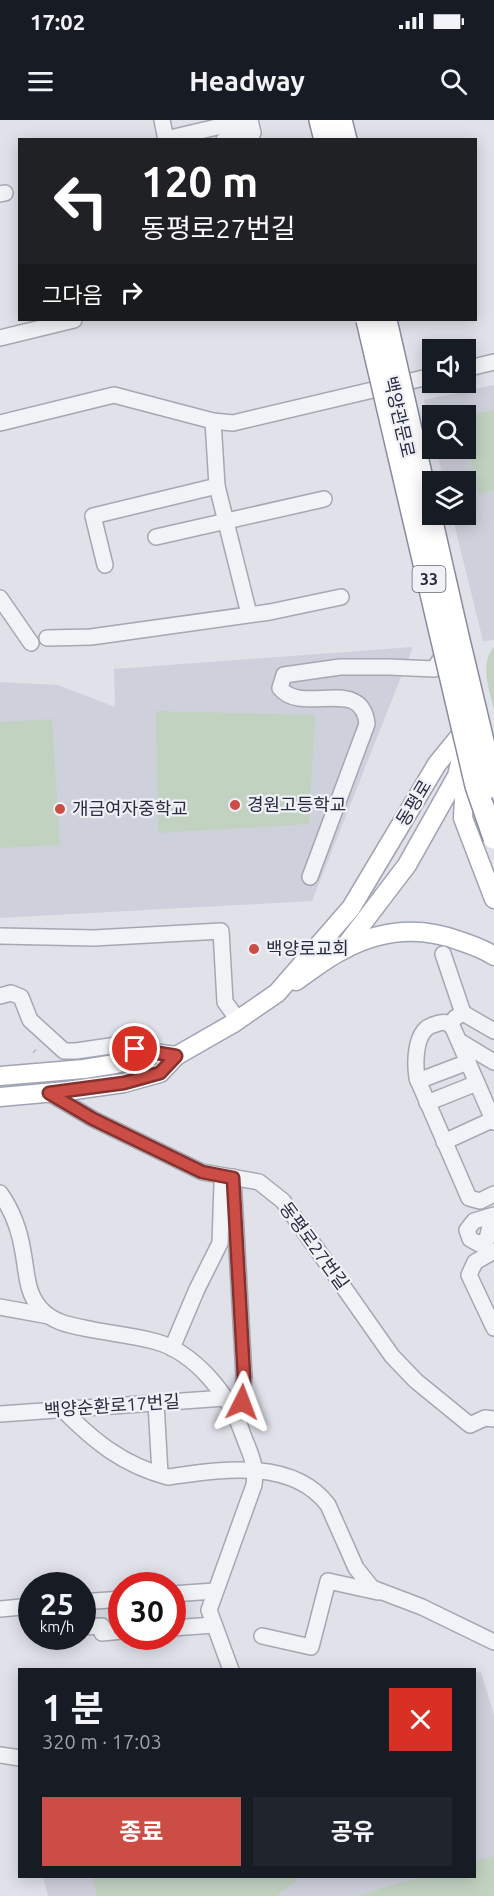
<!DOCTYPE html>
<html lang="ko">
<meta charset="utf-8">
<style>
body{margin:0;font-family:Ubuntu,"Noto Sans KR",sans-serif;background:#20242c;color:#f1f3f6;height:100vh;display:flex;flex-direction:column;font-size:22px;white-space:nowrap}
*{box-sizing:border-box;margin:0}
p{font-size:20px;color:#9ea1a6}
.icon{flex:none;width:33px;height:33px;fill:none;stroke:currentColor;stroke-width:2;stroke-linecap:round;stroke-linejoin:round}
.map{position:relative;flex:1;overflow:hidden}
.sheet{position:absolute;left:18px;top:1548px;width:458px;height:210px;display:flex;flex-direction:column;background:#171b24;border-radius:0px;box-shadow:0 3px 15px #0003}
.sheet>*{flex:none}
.guide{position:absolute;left:18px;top:18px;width:459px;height:183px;border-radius:0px;box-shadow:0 3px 15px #0003;background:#202124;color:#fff;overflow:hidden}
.buttons{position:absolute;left:422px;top:219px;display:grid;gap:12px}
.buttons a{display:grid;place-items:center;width:54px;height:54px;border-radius:0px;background:#171b24;box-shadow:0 3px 15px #0003;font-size:30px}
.speed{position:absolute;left:18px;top:1452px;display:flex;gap:12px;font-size:30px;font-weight:700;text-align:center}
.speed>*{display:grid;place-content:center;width:78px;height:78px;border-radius:50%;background:#171b24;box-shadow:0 3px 15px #0003;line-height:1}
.speed small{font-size:15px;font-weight:400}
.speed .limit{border:9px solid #d22;background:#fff;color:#111}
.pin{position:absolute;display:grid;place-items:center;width:51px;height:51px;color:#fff;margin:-26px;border:3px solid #fff;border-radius:50%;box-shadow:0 2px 6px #0007}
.me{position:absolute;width:66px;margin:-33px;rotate:3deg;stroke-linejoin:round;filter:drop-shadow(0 0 4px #0008)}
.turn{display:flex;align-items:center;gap:21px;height:126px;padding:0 24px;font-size:27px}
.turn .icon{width:78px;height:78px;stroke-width:2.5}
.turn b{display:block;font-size:42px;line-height:51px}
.then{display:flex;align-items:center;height:57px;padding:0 24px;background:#0003;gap:12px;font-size:22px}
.round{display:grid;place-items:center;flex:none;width:63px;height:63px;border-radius:0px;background:#20242c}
.summary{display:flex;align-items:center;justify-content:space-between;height:102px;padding:0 24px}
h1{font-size:36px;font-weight:700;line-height:45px}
.cta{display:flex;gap:12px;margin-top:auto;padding:12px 24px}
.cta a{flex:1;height:69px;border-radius:0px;background:#cc4d46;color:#fff;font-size:24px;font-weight:700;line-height:69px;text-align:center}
.cta a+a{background:#20242c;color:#f1f3f6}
.status{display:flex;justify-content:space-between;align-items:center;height:42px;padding:0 30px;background:#171b24;direction:ltr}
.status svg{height:16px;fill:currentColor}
header{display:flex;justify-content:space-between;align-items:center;height:78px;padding:0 24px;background:#171b24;font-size:27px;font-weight:700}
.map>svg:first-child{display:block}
.built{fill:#ced0db}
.green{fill:#c2d2c1}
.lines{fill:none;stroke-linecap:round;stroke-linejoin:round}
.minor-casing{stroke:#a5a7b3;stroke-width:18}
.major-casing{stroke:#9fa3b4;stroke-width:21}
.highway-casing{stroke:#878c9f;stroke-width:24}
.path{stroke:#bebfc7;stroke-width:2;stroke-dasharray:4.5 4.5;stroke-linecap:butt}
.minor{stroke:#f2f3f7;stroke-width:15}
.major{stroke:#fff;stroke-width:18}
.highway{stroke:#fff;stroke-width:21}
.highway-bridge-casing{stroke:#878c9f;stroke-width:24;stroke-linecap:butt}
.highway-bridge{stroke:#fff;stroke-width:21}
.route-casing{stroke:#85322e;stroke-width:15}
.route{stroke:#cc4d46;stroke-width:10}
.poi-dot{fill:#cc4d46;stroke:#eff1f6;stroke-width:2}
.labels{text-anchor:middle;stroke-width:4.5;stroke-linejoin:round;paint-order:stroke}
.shield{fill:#eff1f6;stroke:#646777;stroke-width:1.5}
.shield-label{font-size:16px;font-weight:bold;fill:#292c40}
.street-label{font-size:18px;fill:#292c40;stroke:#eff1f6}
.poi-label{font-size:18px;fill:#292c40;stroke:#eff1f6;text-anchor:start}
</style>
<div class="status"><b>17:02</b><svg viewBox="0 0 49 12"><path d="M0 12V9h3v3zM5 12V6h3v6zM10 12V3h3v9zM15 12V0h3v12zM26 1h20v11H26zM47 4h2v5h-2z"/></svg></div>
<header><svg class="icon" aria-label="menu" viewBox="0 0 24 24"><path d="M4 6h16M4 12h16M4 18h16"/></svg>Headway<svg class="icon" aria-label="search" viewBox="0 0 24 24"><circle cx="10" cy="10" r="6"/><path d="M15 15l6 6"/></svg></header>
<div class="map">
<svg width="494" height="1776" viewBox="0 0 494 1776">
<rect width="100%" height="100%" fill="#e0e1e9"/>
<g class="built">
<polygon points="494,265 494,520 483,521 452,395 465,394 465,362 444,361 436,329 465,328 465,296 432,296 432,313 424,280"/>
<polygon points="413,527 312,781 0,798 0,562 58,565 115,587 114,549"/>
<polygon points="481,1552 494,1595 494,1776 48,1776 43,1757 474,1756 474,1553"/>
</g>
<g class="green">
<polygon points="494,290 494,370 479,374 465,316 465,296"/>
<path d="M 494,527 L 494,590 C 490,571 479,543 494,527 Z"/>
<polygon points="156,591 315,595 309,704 158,713"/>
<polygon points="52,599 60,725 0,728 0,602"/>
<polygon points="494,1736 494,1776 356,1776 422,1757 474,1756 474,1741"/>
<polygon points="93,1757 93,1756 300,1757 277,1776 97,1776"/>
</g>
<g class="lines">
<defs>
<g id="minor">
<polyline points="162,0 166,20"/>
<polyline points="166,19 247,0"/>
<polyline points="224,20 253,13 250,0"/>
<polyline points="0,74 5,73"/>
<polyline points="0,218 74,200"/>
<polyline points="465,249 494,242"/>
<polyline points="213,301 217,366 249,494"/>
<polyline points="0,303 114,275 213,301 233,303 432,256"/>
<polyline points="156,417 324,379"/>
<polyline points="105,445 93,396 217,366"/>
<polyline points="0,478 31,523"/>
<polyline points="47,518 91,517 270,492 341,477"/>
<path d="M 310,757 L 367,604 C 362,555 302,596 280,568 L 284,555 L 340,547 L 389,547 L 434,549 L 447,529"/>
<polyline points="0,816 94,818 221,811 225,882 238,900"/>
<polyline points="443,834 463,893"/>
<polyline points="0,876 11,873 21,877 30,900 64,931 76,931 117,925 153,933"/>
<polyline points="455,898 463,893 494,911"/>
<polyline points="459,921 494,942"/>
<polyline points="418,961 468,942"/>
<polyline points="49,973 93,999 202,1052 259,1062 283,1081 392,1236 416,1261 470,1305 485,1298 494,1299"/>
<polyline points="427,983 477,963"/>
<path d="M 494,1002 L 453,908 C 448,902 444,901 436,904 C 432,905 427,907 424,911 C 415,922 415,945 417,958 L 469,1078 L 480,1081 L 494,1074"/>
<polyline points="444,1022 494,999"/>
<path d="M 0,1073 C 12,1090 20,1112 23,1132 C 27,1152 26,1172 40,1188 C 53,1204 75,1206 94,1210 C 115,1214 137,1216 157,1222 C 195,1233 230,1276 242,1312 C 249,1332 257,1343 254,1365 L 209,1490 L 231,1550"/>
<polyline points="494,1095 474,1101 467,1110 470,1119 479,1124 487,1119 490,1106 494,1103"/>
<polyline points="494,1131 475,1142 469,1155 494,1208"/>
<polyline points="0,1187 49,1196"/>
<polyline points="172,1228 197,1169 220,1123 222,1064 233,1057 244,1256 242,1282 235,1292"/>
<polyline points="156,1283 160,1354"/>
<path d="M 63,1290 C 95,1322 123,1345 168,1357 C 219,1350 292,1337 328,1385 L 356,1448 L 372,1468 L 422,1487 L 494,1522"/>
<polyline points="0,1294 225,1278"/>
<polyline points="172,1474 214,1471"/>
<polyline points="82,1482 122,1479"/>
<polyline points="0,1489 32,1486"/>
<polyline points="82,1507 102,1506 102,1513 122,1511"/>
<polyline points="172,1508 214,1505"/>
<polyline points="262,1516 311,1527 328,1461 378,1472"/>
<polyline points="0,1635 20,1638"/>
</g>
<g id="major">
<polyline points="466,639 463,698 494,779"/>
<polyline points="343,829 407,745 457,656 460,643"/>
<path d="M 296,861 C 311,851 326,838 343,830 C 380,810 420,806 460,821 C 472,825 484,829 494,836"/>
<polyline points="0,956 84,949 115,944 153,933 176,936"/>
<polyline points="0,977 67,971 124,963 160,953 176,936 232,904 277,873 351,788 437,644 468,606"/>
</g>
<g id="highway">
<polyline points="320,0 325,20"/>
<polyline points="341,0 346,20"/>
</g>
</defs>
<use href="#minor" class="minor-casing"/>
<use href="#major" class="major-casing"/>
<use href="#highway" class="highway-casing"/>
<polyline class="path" points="33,933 39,926"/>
<use href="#minor" class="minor"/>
<use href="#major" class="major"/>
<use href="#highway" class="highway"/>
<defs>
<g id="highway-bridge">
<polyline points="367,200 476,666 494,718"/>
<polyline points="386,200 458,516 494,667"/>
</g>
</defs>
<use href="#highway-bridge" class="highway-bridge-casing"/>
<use href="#highway-bridge" class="highway-bridge"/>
</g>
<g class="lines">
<defs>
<polyline id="route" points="135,929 176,936 160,953 124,963 49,973 93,999 202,1052 233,1058 244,1257 242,1282"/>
</defs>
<use href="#route" class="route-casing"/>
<use href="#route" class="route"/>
</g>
<g class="poi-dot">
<circle cx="235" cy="685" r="6"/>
<circle cx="60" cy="689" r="6"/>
<circle cx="254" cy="829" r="6"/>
</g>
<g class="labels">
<rect class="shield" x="412.5" y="446" width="33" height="26" rx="4.5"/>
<g class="shield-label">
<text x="429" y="465">33</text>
</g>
<g class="street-label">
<text transform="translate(399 297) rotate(77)" y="6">백양관문로</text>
<text transform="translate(414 683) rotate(-59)" y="6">동평로</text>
<text transform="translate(314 1126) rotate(54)" y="6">동평로27번길</text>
<text transform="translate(112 1286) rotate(-4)" y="6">백양순환로17번길</text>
</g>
<g class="poi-label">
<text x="247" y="691">경원고등학교</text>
<text x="72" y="695">개금여자중학교</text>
<text x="266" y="835">백양로교회</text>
</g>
</g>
</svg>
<div class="buttons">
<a><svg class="icon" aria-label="sound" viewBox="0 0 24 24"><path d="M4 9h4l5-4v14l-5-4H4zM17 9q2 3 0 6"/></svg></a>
<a><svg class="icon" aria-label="search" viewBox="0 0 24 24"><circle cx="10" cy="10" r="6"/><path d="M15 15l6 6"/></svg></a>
<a><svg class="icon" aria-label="layers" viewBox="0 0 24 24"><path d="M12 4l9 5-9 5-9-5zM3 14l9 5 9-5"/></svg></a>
</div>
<div class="speed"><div>25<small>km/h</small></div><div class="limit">30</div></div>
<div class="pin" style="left:135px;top:929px;background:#d93025"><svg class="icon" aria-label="arrive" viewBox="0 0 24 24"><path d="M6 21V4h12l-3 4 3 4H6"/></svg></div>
<svg class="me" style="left:242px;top:1282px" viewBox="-20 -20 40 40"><path d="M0-17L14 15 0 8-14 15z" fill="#cc4d46" stroke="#fff" stroke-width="4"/></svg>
<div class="guide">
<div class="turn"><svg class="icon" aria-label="left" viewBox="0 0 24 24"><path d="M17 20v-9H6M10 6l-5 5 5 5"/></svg><div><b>120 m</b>동평로27번길</div></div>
<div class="then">그다음<svg class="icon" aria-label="right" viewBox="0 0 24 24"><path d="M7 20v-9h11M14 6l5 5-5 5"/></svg></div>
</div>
<section class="sheet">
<div class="summary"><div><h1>1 분</h1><p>320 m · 17:03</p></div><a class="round" style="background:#d93025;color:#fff"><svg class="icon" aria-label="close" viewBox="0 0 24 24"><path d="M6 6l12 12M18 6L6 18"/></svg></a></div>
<div class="cta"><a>종료</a><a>공유</a></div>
</section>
</div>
